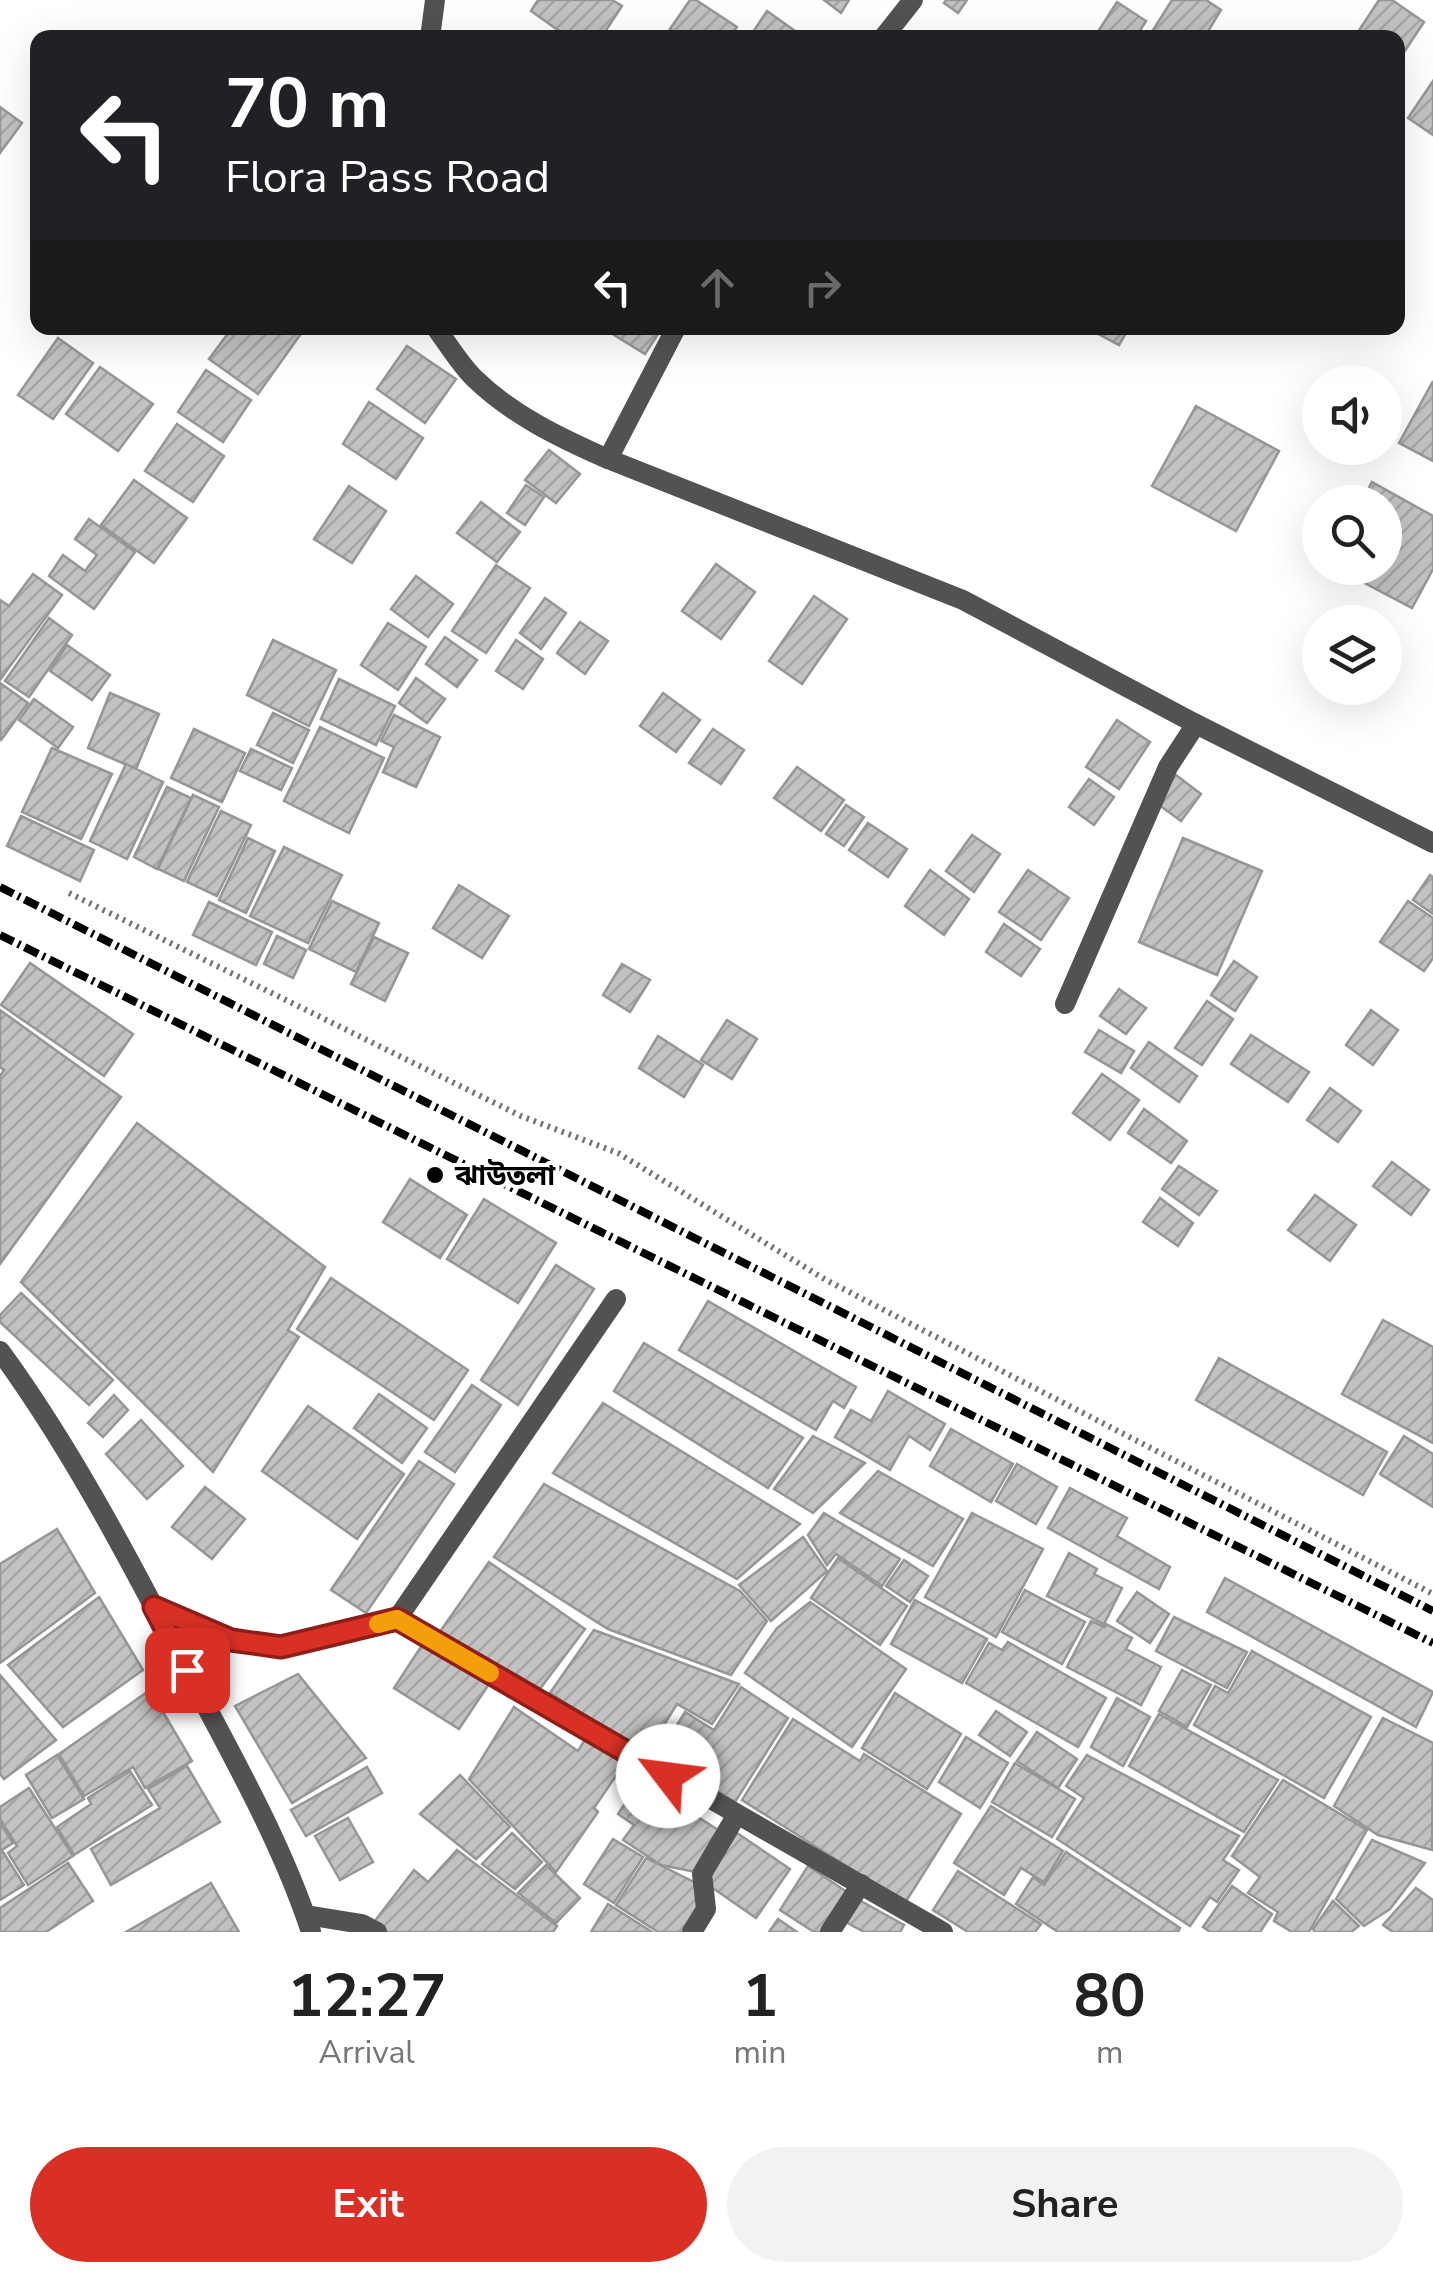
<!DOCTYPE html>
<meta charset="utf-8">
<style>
body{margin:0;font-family:"Nunito Sans","Noto Sans Bengali",sans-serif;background:#f2f2f2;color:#222;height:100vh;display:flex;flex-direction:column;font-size:38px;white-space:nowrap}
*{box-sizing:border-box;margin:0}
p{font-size:32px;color:#767676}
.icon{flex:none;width:55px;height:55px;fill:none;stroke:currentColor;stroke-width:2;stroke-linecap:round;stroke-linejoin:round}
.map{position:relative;height:1932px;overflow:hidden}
.details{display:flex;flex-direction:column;background:#fff;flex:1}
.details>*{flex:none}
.banner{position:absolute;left:30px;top:30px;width:1375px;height:305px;border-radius:20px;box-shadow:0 10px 40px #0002;background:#202124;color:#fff;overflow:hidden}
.controls{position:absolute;left:1302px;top:365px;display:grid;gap:20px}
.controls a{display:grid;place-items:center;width:100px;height:100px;border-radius:50%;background:#fff;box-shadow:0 10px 40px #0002;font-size:50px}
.pin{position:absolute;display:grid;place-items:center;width:85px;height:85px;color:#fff;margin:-42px;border-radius:20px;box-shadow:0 5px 15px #0006}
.me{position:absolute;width:110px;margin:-55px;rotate:300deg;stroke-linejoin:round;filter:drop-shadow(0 0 8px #0008)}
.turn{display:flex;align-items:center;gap:35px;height:210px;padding:0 30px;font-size:45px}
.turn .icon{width:130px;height:130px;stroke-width:2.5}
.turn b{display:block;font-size:70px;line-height:85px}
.lanes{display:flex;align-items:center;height:95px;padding:0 30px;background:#0003;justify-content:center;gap:50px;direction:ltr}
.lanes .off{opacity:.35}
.eta{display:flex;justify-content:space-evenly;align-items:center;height:170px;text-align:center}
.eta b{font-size:60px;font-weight:700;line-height:70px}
.primary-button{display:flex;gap:20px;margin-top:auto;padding:20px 30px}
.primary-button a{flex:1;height:115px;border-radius:60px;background:#d93025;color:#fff;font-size:40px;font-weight:700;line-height:115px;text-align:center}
.primary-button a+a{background:#f2f2f2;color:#222}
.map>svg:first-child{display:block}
.building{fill:url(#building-hatch);stroke:#969696;stroke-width:2.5}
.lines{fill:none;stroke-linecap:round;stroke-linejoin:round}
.path{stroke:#747474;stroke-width:6;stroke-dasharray:2.5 5;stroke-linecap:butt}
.minor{stroke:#525252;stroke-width:20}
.rail{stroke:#000;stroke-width:8;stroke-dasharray:15 5 2.5 5;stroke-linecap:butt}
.route-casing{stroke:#8d1f18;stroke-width:25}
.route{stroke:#d93025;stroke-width:18}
.slow{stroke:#f59e0b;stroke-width:18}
.poi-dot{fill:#000;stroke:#fff;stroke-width:4}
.labels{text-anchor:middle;stroke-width:8;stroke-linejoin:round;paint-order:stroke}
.poi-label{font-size:28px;font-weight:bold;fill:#000;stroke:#fff;text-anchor:start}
</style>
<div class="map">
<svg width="1433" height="1932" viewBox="0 0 1433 1932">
<defs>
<pattern id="building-hatch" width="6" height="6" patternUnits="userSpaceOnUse" patternTransform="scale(2.5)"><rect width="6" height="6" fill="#c2c2c2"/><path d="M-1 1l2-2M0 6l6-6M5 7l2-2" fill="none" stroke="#a5a5a5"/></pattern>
</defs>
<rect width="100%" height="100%" fill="#fff"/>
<g class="building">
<polygon points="538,0 612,0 622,6 601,38 569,38 531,11"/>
<polygon points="690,0 696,0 737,27 729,38 683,38 670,29"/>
<polygon points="824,0 849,0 841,13"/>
<polygon points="946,0 967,0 958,13 944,3"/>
<polygon points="1172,0 1206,0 1221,10 1204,38 1148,38"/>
<polygon points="1379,0 1392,0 1424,22 1398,61 1398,38 1354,38"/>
<polygon points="1117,2 1146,21 1135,38 1094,38"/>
<polygon points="767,11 805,38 749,38"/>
<polygon points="1433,81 1433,135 1408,118"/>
<polygon points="0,107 22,123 0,153"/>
<polygon points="232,328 305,328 258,394 209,359"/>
<polygon points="619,328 662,328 645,354 614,335"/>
<polygon points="1087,328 1129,328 1119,345"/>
<polygon points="58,338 93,363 53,419 18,395"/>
<polygon points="407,346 456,379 425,423 377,389"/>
<polygon points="100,367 153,404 118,451 66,414"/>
<polygon points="206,370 251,400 223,442 178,412"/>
<polygon points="1433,381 1433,461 1399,443"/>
<polygon points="369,402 423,438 396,479 343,444"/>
<polygon points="1196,406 1279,451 1236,531 1152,486"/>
<polygon points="177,424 224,456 193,502 145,471"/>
<polygon points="549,450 580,474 556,503 525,480"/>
<polygon points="134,480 187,518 154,563 101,525"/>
<polygon points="1372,482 1433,516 1433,569 1412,608 1336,568 1385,568 1385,502 1361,502"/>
<polygon points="526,485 544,497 525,525 507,513"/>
<polygon points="349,486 386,511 352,563 314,539"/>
<polygon points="481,502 520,532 497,562 457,533"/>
<polygon points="89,519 135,552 94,609 49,576 63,555 85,571 97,555 75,539"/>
<polygon points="716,564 755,592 721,639 682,611"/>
<polygon points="496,565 530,588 486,653 452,631"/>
<polygon points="33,574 62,595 0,680 0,600 9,606"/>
<polygon points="416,576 453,604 428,637 391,609"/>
<polygon points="814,596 847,619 802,684 769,661"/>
<polygon points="545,598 566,613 541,649 520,633"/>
<polygon points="49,618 72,635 29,697 5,681"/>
<polygon points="580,622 608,641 585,674 557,653"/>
<polygon points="388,623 426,647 398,690 361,665"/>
<polygon points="445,637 477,660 457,687 426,664"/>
<polygon points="273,640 336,670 309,726 247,695"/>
<polygon points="516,640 543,659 523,689 496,671"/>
<polygon points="67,645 110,675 92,700 50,671"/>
<polygon points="416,678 445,699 427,723 399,703"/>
<polygon points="339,679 395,706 376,745 321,719"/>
<polygon points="0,683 28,703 1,740 0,739"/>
<polygon points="110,693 159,714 136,769 88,748"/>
<polygon points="663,693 700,720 676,752 640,726"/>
<polygon points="34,699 73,727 58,748 19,720"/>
<polygon points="273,713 309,730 293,763 257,745"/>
<polygon points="394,715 440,737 416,787 383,772 394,747 381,741"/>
<polygon points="1117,720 1150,742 1119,789 1086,767"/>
<polygon points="320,727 384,758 349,833 284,801"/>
<polygon points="194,729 245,753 222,802 171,778"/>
<polygon points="713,729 744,750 721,784 689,763"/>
<polygon points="52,748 112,774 81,839 22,812"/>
<polygon points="251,749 292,768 281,790 240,771"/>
<polygon points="126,764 163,782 127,859 90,841"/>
<polygon points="797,767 844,800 821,831 774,798"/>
<polygon points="1176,775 1201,794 1181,821 1155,802"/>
<polygon points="1089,779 1114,797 1094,825 1069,807"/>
<polygon points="167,787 191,798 157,869 134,857"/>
<polygon points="193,795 219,807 184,881 158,869"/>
<polygon points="846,805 864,817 844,846 826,834"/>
<polygon points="221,811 251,825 217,896 187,882"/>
<polygon points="21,816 94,850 80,881 7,846"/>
<polygon points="868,823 907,849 888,877 849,850"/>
<polygon points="972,835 1000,854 974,892 946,871"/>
<polygon points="248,838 275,851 246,913 219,900"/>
<polygon points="1183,838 1262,871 1217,975 1139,942"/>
<polygon points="284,847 342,875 308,943 250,916"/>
<polygon points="930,870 969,899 944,935 905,906"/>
<polygon points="1028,870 1069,898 1041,940 999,912"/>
<polygon points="1430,875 1433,877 1433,914 1413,900"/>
<polygon points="459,885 509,916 482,958 433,928"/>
<polygon points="332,901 379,923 356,972 309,949"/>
<polygon points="1408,901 1433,918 1433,958 1424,971 1380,942"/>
<polygon points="209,902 272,932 256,965 193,935"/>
<polygon points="1004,924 1040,949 1021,976 986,952"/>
<polygon points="277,936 306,950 293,978 264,964"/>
<polygon points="374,937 408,953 385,1001 351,984"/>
<polygon points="1234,961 1257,977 1235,1011 1211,995"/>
<polygon points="30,963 133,1034 104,1076 1,1005"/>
<polygon points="622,964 650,980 630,1012 603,995"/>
<polygon points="1119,989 1146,1008 1126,1034 1100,1016"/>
<polygon points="1207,1001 1233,1019 1202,1065 1175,1048"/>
<polygon points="0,1010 121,1097 0,1264 0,1076 4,1070 0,1067"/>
<polygon points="1371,1010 1398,1030 1373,1065 1346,1045"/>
<polygon points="727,1020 757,1039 732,1079 701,1060"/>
<polygon points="1099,1030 1134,1051 1121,1073 1085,1052"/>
<polygon points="1251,1035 1309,1072 1288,1102 1231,1064"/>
<polygon points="658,1036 703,1065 684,1097 639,1068"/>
<polygon points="1149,1042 1197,1076 1179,1102 1131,1068"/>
<polygon points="1102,1074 1139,1100 1110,1140 1073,1113"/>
<polygon points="1330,1088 1361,1111 1338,1142 1307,1120"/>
<polygon points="1144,1109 1187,1141 1171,1163 1128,1133"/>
<polygon points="137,1123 325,1267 288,1330 299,1337 213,1472 21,1282"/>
<polygon points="1392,1162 1429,1190 1411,1215 1373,1186"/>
<polygon points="1179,1166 1217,1191 1199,1215 1162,1189"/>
<polygon points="410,1179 467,1215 440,1258 383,1222"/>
<polygon points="1315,1195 1356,1225 1330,1261 1288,1230"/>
<polygon points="1160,1198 1193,1223 1178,1246 1143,1222"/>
<polygon points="484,1199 556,1243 518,1303 447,1259"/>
<polygon points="556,1265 594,1289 518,1405 481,1380"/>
<polygon points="331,1278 468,1370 434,1420 297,1329"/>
<polygon points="21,1293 113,1380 89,1405 0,1322 0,1315"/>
<polygon points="708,1301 856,1387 844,1408 833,1401 816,1430 679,1350"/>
<polygon points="1383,1320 1433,1347 1433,1443 1342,1394"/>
<polygon points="644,1343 803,1438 768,1488 614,1391"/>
<polygon points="1219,1358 1387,1452 1363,1495 1196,1400"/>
<polygon points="472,1385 501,1405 455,1472 425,1452"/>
<polygon points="888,1391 945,1424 930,1450 909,1436 890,1470 835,1437 851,1410 871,1421"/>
<polygon points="379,1394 427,1428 402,1463 354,1428"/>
<polygon points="114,1395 128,1410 103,1437 88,1423"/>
<polygon points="603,1403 800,1524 737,1579 553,1473"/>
<polygon points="308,1406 404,1474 357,1539 262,1471"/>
<polygon points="141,1420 183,1466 147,1499 106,1454"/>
<polygon points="951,1429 1013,1464 991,1502 930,1466"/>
<polygon points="813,1436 865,1463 813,1513 774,1489"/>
<polygon points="1404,1436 1433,1454 1433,1507 1380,1474"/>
<polygon points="419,1461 454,1484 366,1613 331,1590"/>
<polygon points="1017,1464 1057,1487 1036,1524 996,1501"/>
<polygon points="878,1471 963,1519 933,1566 840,1513"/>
<polygon points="544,1484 740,1591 767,1621 731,1675 608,1629 494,1557"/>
<polygon points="205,1487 245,1519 212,1559 172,1527"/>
<polygon points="1070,1488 1127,1518 1117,1536 1170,1567 1159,1589 1048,1528"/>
<polygon points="824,1513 900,1559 882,1586 836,1554 827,1565 808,1535"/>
<polygon points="972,1513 1043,1549 996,1637 925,1597"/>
<polygon points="57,1529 95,1593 0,1663 0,1564"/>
<polygon points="803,1537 827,1571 771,1621 739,1585"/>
<polygon points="1069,1553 1097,1569 1094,1574 1122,1588 1104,1624 1047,1596"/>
<polygon points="838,1558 907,1606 880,1645 811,1598"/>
<polygon points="904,1560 928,1576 910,1602 886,1586"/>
<polygon points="489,1562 585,1629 536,1694 439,1633"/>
<polygon points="1225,1578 1433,1692 1416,1727 1207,1612"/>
<polygon points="1025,1590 1085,1622 1062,1664 1002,1632"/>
<polygon points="1137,1592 1169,1614 1150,1643 1117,1621"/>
<polygon points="99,1597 143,1670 63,1727 8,1665"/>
<polygon points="915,1600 987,1639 962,1683 891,1644"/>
<polygon points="810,1602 906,1669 852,1747 745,1673 777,1628"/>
<polygon points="1174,1617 1247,1652 1227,1688 1156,1651"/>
<polygon points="1091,1621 1105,1627 1106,1624 1132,1638 1126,1649 1161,1667 1141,1705 1067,1667"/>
<polygon points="594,1630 739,1684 712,1724 677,1704 646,1754 550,1693"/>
<polygon points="424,1642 489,1684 459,1729 394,1688"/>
<polygon points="1008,1642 1106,1698 1078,1747 966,1683 989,1643 1002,1650"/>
<polygon points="1252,1651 1371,1717 1324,1798 1194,1725 1215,1686 1228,1693"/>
<polygon points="1182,1670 1211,1685 1187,1727 1159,1711"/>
<polygon points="298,1674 366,1758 292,1803 235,1706"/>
<polygon points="0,1675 56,1740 4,1779 0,1774"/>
<polygon points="741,1687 788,1718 735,1802 659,1754 685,1712 714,1730"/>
<polygon points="150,1690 192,1761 145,1788 133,1767 84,1796 59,1754"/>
<polygon points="895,1693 961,1734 927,1789 862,1748"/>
<polygon points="1117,1698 1150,1717 1123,1766 1091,1747"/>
<polygon points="514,1707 578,1751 586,1738 624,1764 594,1808 598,1812 556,1872 469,1779"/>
<polygon points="996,1711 1027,1732 1010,1756 979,1735"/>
<polygon points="1159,1714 1278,1780 1244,1832 1129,1766"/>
<polygon points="1383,1718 1433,1743 1432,1850 1378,1835 1334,1806"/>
<polygon points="793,1719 860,1761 864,1754 961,1814 905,1903 742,1800"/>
<polygon points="1037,1732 1077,1759 1058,1788 1017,1761"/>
<polygon points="966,1737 1008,1763 980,1808 939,1782"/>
<polygon points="57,1755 84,1799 52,1818 26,1775"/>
<polygon points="1087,1755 1239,1836 1223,1860 1239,1870 1217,1902 1210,1897 1190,1926 1057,1839 1084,1798 1066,1786"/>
<polygon points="1015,1763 1075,1799 1052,1837 992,1802"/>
<polygon points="187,1766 220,1822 111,1885 91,1849 160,1808 148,1789"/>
<polygon points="367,1767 382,1793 306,1836 291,1810"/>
<polygon points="130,1771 152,1805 74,1855 57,1827 91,1804 88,1798"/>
<polygon points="460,1775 510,1827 476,1859 420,1814"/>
<polygon points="641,1780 721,1832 696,1872 661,1865 623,1840 634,1825 618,1814"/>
<polygon points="1283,1780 1367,1830 1309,1932 1292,1932 1274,1921 1278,1912 1248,1893 1260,1877 1232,1856"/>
<polygon points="29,1788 73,1856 28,1885 8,1853 17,1846 0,1819 0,1807"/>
<polygon points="991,1806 1063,1851 1044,1882 1021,1868 1004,1895 954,1863"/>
<polygon points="348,1818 373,1862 340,1880 315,1836"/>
<polygon points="0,1823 13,1843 0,1851"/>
<polygon points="512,1833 542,1862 515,1889 482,1864"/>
<polygon points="737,1833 790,1869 756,1918 704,1882"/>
<polygon points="613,1839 643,1857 614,1903 584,1884"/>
<polygon points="1372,1840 1425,1863 1390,1909 1364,1926 1336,1899"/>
<polygon points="457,1850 557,1926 553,1932 385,1932 374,1922 414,1870 428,1882"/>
<polygon points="3,1852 24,1885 0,1900 0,1854"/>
<polygon points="1066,1852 1180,1928 1178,1932 1058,1932 1016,1904 1033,1877 1044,1885"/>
<polygon points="646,1858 698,1884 700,1908 685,1932 658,1932 616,1905"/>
<polygon points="68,1863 93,1901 46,1932 0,1932 0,1908"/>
<polygon points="546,1865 580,1898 556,1923 518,1893"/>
<polygon points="808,1866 847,1892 821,1932 814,1932 780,1910"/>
<polygon points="958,1871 1041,1924 1035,1932 968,1932 933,1910"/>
<polygon points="211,1883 239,1932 126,1932"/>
<polygon points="1232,1886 1272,1914 1260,1932 1210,1932 1203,1927"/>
<polygon points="1416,1888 1433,1900 1433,1932 1393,1932 1383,1925"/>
<polygon points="859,1900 904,1925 900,1932 864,1932 846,1922"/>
<polygon points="1333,1901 1359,1926 1351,1932 1315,1932 1313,1929"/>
<polygon points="608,1904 652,1932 591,1932"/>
<polygon points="778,1919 797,1932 769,1932"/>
</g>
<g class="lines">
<polyline class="path" points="69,893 521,1116 618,1153 826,1280 1433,1594"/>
<g class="minor">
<polyline points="430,38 435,0"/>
<polyline points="883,38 913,0"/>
<path d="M 436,328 C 448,344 459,363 474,378 C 512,415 560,438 608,459 L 676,328"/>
<polyline points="608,459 963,600 1196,724 1433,843"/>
<polyline points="1065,1004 1168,767 1196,724"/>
<path d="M 0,1351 C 72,1449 135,1570 191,1678 C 235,1761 282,1844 311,1932"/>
<polyline points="154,1607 231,1640 281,1647 397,1619 616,1299"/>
<polyline points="397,1619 943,1932"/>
<polyline points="306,1915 362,1924 377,1932"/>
<polyline points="692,1932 706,1909 702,1874 736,1816"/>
<polyline points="830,1932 861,1884"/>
</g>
<g class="rail">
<polyline points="0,887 1433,1611"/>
<polyline points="0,935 1433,1643"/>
</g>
</g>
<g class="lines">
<defs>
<polyline id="route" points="187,1670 154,1607 231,1640 281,1647 397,1619 668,1776"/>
</defs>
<use href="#route" class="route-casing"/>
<use href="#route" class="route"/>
<polyline class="slow" points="378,1624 397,1619 490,1673"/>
</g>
<circle class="poi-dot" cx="435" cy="1175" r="10"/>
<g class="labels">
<g class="poi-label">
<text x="455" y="1185">ঝাউতলা</text>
</g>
</g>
</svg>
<div class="controls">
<a><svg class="icon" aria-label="sound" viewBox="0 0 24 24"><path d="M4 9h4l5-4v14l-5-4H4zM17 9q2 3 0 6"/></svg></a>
<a><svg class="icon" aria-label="search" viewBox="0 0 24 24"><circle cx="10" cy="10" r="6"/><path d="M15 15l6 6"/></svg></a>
<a><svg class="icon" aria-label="layers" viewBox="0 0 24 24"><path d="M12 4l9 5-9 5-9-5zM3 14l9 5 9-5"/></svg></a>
</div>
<div class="pin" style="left:187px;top:1670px;background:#d93025"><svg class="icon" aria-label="arrive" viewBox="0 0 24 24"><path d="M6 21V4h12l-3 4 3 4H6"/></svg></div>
<svg class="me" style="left:668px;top:1776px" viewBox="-20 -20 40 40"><circle r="19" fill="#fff"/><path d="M0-13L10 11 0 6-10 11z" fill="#d93025"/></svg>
<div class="banner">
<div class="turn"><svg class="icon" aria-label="left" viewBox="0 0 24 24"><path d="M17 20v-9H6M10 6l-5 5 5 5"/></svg><div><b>70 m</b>Flora Pass Road</div></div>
<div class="lanes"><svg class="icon" aria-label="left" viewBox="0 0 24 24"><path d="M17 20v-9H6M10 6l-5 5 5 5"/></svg><svg class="icon off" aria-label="ahead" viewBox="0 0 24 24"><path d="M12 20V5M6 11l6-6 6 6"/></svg><svg class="icon off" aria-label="right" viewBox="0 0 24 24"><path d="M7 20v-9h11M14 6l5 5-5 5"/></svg></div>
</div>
</div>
<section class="details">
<div class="eta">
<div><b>12:27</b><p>Arrival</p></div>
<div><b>1</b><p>min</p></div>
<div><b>80</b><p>m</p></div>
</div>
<div class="primary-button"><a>Exit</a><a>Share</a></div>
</section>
